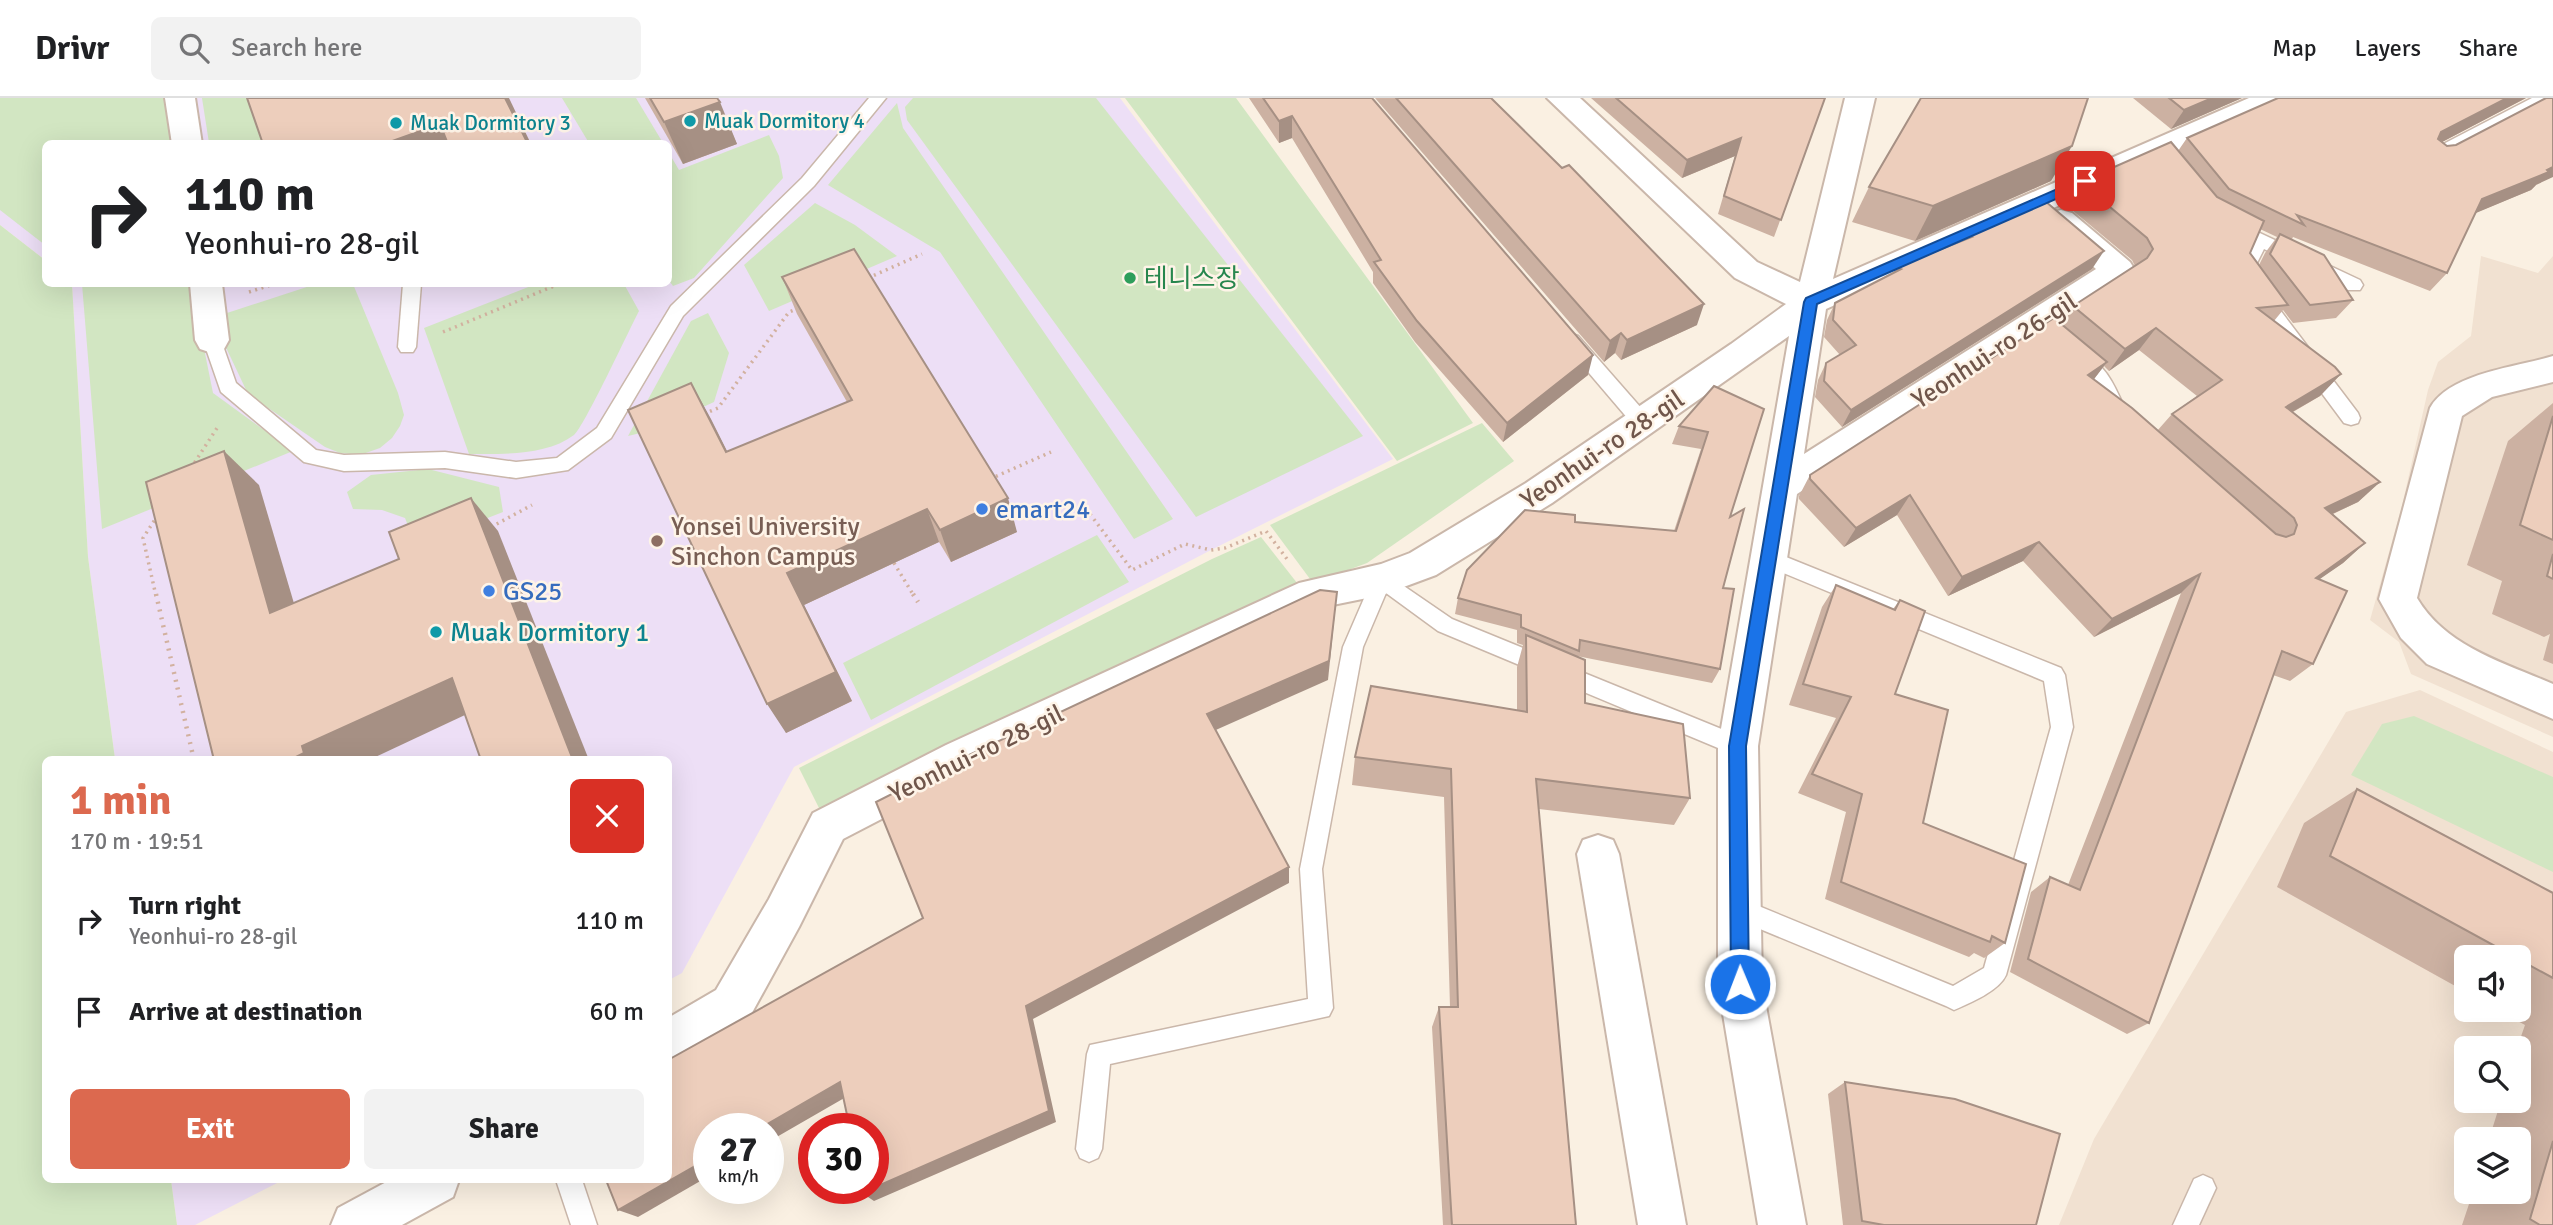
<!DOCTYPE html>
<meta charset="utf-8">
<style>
body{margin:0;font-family:Signika,"Noto Sans KR",sans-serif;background:#f2f2f2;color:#202124;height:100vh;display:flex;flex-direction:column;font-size:26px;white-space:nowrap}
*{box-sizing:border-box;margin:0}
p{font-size:23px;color:#757577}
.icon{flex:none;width:38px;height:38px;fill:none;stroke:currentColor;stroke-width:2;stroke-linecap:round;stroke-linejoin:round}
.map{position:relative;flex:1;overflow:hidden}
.drawer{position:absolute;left:42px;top:658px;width:630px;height:427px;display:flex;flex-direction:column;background:#fff;border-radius:10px;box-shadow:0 7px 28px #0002}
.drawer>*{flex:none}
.top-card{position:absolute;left:42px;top:42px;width:630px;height:147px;border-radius:10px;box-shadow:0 7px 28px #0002;background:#fff;color:#202124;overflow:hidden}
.tools{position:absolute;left:2454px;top:847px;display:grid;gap:14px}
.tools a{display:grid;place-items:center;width:77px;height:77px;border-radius:10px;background:#fff;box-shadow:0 7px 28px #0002;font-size:35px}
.speed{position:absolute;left:693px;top:1015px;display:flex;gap:14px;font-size:35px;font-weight:700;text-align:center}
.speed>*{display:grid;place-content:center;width:91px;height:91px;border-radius:50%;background:#fff;box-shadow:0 7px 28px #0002;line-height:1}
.speed small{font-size:18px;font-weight:400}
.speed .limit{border:10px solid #d22;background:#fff;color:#111}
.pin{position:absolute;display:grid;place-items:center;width:60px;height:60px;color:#fff;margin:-30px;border-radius:14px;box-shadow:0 4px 10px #0006}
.me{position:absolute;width:77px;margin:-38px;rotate:359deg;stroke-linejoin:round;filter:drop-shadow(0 0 5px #0008)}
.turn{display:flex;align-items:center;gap:24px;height:147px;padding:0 28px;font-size:32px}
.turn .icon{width:91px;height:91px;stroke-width:2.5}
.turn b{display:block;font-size:49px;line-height:60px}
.round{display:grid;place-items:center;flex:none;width:74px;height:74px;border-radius:10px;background:#f2f2f2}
.summary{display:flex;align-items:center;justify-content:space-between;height:119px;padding:0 28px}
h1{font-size:42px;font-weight:800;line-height:52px;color:#dc694f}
.cta{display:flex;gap:14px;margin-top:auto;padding:14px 28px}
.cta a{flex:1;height:80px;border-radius:10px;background:#dc694f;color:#fff;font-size:28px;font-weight:800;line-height:80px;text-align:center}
.cta a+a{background:#f2f2f2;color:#202124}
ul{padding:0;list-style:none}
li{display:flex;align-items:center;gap:21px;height:91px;padding:0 28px}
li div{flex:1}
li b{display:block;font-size:26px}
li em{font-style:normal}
header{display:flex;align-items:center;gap:42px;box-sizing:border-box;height:98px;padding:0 35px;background:#fff;border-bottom:2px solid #e0e0e0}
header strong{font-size:33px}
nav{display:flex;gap:38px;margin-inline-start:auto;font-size:24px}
.search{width:490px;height:63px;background:#f2f2f2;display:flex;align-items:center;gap:18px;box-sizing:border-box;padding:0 24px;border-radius:10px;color:#757577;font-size:26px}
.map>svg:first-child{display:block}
.residential{fill:#f1e1d1;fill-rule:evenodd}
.education{fill:#eddff6}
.green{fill:#d2e6c2}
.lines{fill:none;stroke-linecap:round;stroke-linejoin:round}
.service-casing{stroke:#cab7aa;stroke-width:3}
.minor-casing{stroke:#cab7aa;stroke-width:4}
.path-far1{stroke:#d2b19f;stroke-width:3.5;stroke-dasharray:2 4.5;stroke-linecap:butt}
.path{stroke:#d2b19f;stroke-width:4.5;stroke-dasharray:2 6;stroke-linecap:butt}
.service{fill:#fff;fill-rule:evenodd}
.minor{fill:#fff;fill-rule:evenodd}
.wall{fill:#ccb1a2;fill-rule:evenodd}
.shaded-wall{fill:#a69084}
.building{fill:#edcebc;stroke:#a69084;stroke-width:2}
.route{fill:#1a73e8;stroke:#114b97;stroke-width:2}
.culture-dot{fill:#0f9aa8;stroke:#fef4e8;stroke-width:2.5}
.leisure-dot{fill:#2e9e5b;stroke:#fef4e8;stroke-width:2.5}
.shop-dot{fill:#3f7fe0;stroke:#fef4e8;stroke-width:2.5}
.education-dot{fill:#8d6e63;stroke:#fef4e8;stroke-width:2.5}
.labels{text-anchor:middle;stroke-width:5;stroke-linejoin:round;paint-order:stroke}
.far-culture-label{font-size:21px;fill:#0d838f;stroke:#fef4e8;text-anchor:start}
.leisure-label{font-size:26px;fill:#27864d;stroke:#fef4e8;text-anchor:start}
.street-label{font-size:26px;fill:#70564b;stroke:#fef4e8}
.shop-label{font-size:26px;fill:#366cbe;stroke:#fef4e8;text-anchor:start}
.education-label{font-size:26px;fill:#785e54;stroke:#fef4e8;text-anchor:start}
.culture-label{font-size:26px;fill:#0d838f;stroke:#fef4e8;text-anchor:start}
</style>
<header>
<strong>Drivr</strong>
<div class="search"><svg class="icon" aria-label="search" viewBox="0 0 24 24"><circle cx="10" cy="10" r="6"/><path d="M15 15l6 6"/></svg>Search here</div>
<nav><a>Map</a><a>Layers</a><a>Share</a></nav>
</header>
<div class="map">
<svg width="2553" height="1127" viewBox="0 0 2553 1127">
<rect width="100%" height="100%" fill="#faf0e2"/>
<g class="residential">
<polygon points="2481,158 2538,175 2553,158 2553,639 2411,576 2399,544 2370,522 2402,408 2428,292 2438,264 2471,238"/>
<path d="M 2420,592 L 2553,654 L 2553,1127 L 2059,1127 L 2094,1041 L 2346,614 ZM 2466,859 L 2518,859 L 2518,912 L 2466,912 ZM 2466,950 L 2518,950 L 2518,1003 L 2466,1003 ZM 2466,1041 L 2518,1041 L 2518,1094 L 2466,1094 Z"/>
</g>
<g class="education">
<polygon points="0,0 1120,0 1393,361 1211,452 794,669 682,875 669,882 668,662 115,661 88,459 72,186 668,186 668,46 46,46 45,162 0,127"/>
<polygon points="171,1082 283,1082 195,1127 177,1127"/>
</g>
<g class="green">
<polygon points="0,0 169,0 175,45 46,46 45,147 0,112"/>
<polygon points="202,0 254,0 269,45 209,45"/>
<polygon points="562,0 636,0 663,45 589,45"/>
<polygon points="913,0 1096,0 1363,338 1196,419 907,22 905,9"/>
<polygon points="1125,0 1236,0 1473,325 1397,363"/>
<polygon points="897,5 903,30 1173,421 1134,441 940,154 828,87"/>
<polygon points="769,37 779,58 783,80 694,180 673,188 668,181 669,55 679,72"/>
<polygon points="815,105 855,127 897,158 769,213 744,167"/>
<polygon points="0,127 45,162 46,186 72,186 88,459 115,661 46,662 46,1082 171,1082 177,1127 0,1127"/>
<polygon points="82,186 191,186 213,295 293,353 102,431"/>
<polygon points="316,186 353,186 398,295 404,317 400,328 392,340 380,350 360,357 340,355 325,349 248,296 221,239 227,215"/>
<path d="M 536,186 L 624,186 L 639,213 C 629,232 584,329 574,337 C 546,358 502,356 469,356 L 424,230 Z"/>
<polygon points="708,215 729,255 714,304 653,332 628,338 691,223"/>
<polygon points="1482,325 1514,363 1367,465 1313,485 1270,427"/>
<polygon points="428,371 499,389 503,414 416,448 405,420 382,412 353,411 347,394 371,377"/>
<polygon points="1097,437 1129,484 871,622 843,565"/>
<polygon points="1261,439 1301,490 824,720 799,670 1212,461"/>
<polygon points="2414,618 2553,679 2553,774 2351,677 2382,626"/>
</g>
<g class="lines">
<defs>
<g id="service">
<polygon points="869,0 886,0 814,88 683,218 611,340 568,372 516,380 445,370 344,373 304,364 221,294 203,242 206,237 218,237 221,242 236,285 316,352 344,357 445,354 516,364 557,360 597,330 671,208 802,80"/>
<polygon points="2532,0 2553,0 2551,4 2438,63 2432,65 2424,59 2426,55"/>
<polygon points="2230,121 2360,182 2363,187 2360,192 2348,192 2264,151 2252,175 2358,315 2360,320 2358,325 2351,327 2344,325 2237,181 2234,176 2250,144 2224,131 2221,127"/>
<polygon points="403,186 421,186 416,249 413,254 401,254 398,249"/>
<polygon points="1572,236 1578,238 1649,319 1651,324 1649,329 1642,331 1635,329 1566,248 1563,243 1566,238"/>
<path d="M 2077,253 C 2106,262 2117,293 2128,318 L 2126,323 L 2119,325 L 2112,323 L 2096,286 L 2068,260 L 2071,255 Z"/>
<path d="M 1769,452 L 2061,570 L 2065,577 L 2073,629 L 2006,877 C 1999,893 1970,905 1954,912 L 1946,908 L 1731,819 L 1727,811 L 1731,803 L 1739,800 L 1953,888 L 1984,870 L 2051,629 L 2044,583 L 1762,466 L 1759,460 L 1762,454 Z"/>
<polygon points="1382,473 1452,521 1746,641 1749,648 1746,655 1738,658 1730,655 1438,533 1386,495 1363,549 1322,771 1333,910 1329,918 1110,966 1102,1051 1098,1060 1089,1064 1080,1060 1076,1051 1087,956 1090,947 1308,901 1300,771 1343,549 1375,475"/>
<polygon points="2203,1077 2212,1081 2216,1090 2199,1127 2173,1127 2194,1081"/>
<polygon points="556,1082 582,1082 597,1127 571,1127"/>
</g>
<g id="minor">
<polygon points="165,0 195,0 202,46 172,46"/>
<polygon points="1547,0 1580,0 1757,164 1800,184 1845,0 1875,0 1833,181 2249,0 2290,0 2285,7 1826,211 1804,356 2096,171 2050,131 2045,123 2050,115 2061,112 2072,115 2130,164 2135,172 2130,180 1797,396 1758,648 1762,886 1806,1127 1758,1127 1718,886 1718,648 1789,238 1552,405 1436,477 1382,497 1318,510 974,673 843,741 799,829 748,922 684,962 668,968 668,920 716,892 769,801 813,715 946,647 1299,485 1381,466 1410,455 1526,385 1731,246 1786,206 1735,180"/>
<polygon points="190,186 222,186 229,242 224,251 212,255 200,251 195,242"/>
<path d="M 2553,258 L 2553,284 L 2492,299 L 2462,318 L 2417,500 C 2446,549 2503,564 2553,586 L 2553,621 L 2427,566 L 2401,540 L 2379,501 L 2430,310 C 2449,275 2518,269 2553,258 Z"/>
<polygon points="1598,737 1613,742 1619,756 1686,1127 1638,1127 1577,756 1583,742"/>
<polygon points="390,1082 459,1082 453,1099 402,1127 331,1127 338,1110"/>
</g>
</defs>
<use href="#service" class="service-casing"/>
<use href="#minor" class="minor-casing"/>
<g class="path-far1">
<polyline points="868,180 922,156"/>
<polyline points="249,194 274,186"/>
<polyline points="443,234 559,186"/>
<polyline points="704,316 718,310 789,214 799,210"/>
<polyline points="191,370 219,327"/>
<polyline points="990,381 1051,354"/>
<polyline points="1090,416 1132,472 1185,446 1211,452 1225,450 1266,433 1287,461"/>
<polyline points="491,429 532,407"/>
<polyline points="894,465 914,498"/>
<polyline points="156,498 143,440 158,417"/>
</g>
<g class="path">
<polyline points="156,496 194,662"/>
<polyline points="913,496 918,504"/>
</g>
<use href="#service" class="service"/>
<use href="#minor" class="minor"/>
</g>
<g class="wall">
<polygon points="645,0 717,0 737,46 683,66"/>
<polygon points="1249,0 1372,0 1588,277 1503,344 1415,244 1373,185 1373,174 1292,40 1279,45"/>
<polygon points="1375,0 1491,0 1697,227 1621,262 1615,255 1604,264"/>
<polygon points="1591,0 1825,0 1774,139 1718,116 1735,58 1682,80"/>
<polygon points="2133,0 2242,0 2171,31"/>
<path d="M 2278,0 L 2526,0 L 2442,44 L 2447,48 L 2536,87 L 2531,92 L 2475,115 L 2447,175 L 2430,193 L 2293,139 L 2292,141 L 2353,202 L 2336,220 L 2293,225 L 2283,212 L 2274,223 L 2341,276 L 2320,298 L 2293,314 L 2380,384 L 2358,404 L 2333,416 L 2365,445 L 2343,465 L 2319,481 L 2313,566 L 2290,583 L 2273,577 L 2149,925 L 2127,936 L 2010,874 L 2031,794 L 2050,779 L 2068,787 L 2181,495 L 2094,539 L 2023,463 L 1948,498 L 1897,417 L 1844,449 L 1799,401 L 1799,398 L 1810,377 L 2061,225 L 2073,208 L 2135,168 L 2132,162 L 2066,107 L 2080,84 L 2178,53 L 2187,40 ZM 2260,131 L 2277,139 L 2265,155 L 2259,167 L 2250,155 ZM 2139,252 L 2197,298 L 2172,316 L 2157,333 L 2094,281 L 2104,268 L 2109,273 Z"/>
<polygon points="2051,83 1915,143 1852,124 1869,89"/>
<polygon points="1968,137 2092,171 1842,329 1815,299 1818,282 1826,265 1840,257 1824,239 1827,222 1835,205 1893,175 1896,169 1966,141"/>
<polygon points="782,179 1017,434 951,464 939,444 804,507 852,603 786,635 691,285 727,354 847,304 797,216"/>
<polygon points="1714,288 1730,419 1723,490 1720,571 1712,585 1577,558 1585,605 1690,700 1674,727 1539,711 1576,1127 1443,1127 1432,929 1439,909 1450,909 1444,699 1352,687 1355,659 1517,612 1517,569 1523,547 1517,545 1517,532 1455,516 1458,500 1674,433 1701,351 1672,346 1679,328"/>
<polygon points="2553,305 2553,566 2543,562 2550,536 2544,539 2492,516 2502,483 2467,467 2508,343"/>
<polygon points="1836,487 1893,511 1900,502 1895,596 1923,725 2005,845 1984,860 1974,855 1969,859 1825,801 1846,714 1798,695 1836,620 1789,607 1822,509"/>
<polygon points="2357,691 2553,795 2553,1127 2462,1127 2473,1094 2518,1094 2518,1041 2489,1041 2501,1003 2518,1003 2517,950 2525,927 2497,912 2518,912 2518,859 2466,859 2466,894 2277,789 2304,725"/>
<polygon points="1845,984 2036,1127 1843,1127 1828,996"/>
</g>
<g class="shaded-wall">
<polygon points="505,0 509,0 531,46 528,46"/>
<polygon points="2212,0 2242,0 2171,31 2184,12"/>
<polygon points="2507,0 2526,0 2425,53 2441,34"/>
<polygon points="720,4 737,46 683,66 664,24"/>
<polygon points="1292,18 1292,40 1279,45 1279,23"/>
<polygon points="440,26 451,46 384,46"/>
<polygon points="1741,40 1735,58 1682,80 1687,62"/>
<polygon points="2072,48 2051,83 1915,143 1933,108"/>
<polygon points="2553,69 2553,79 2536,87 2531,92 2464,120 2482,101"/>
<polygon points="2104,153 2092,171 1842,329 1851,312"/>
<polygon points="1704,206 1697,227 1621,262 1627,242"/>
<polygon points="2156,230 2139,252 2109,273 2125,251"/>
<polygon points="1621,235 1615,255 1604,264 1610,243"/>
<polygon points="1593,257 1588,277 1503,344 1507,325"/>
<polygon points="2107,264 2091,285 2088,277"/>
<polygon points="2341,276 2320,298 2266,329 2286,309"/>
<polygon points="691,285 711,321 745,389 726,354"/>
<polygon points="224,353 259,387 306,546 270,515"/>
<polygon points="2380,384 2358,404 2304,429 2325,410"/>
<polygon points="1910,397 1897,417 1844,449 1856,430"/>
<polygon points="471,400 498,433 589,662 573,662"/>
<polygon points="1008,400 1017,434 951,464 940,432"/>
<polygon points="927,411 939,444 804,507 852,603 786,635 767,606 787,475"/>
<polygon points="2039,444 2023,463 1948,498 1962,479"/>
<polygon points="2365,445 2343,465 2294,499 2316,480"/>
<polygon points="2200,476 2181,495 2094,539 2112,521"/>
<polygon points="1337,494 1328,582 1209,635 1207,616"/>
<polygon points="452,580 482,609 369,662 290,662 302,648"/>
<polygon points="1289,769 1289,785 1033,921 1056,1024 874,1103 862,1095 1026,908"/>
<polygon points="840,984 853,995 768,1044 768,1031 759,1031"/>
<polygon points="709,1060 709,1078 638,1119 618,1112"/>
</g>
<g class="building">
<polygon points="247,0 505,0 528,46 448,46 440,26 384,46 263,46"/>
<polygon points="650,0 717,0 720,4 664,24"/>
<polygon points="1263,0 1372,0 1593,257 1507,325 1417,223 1374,164 1381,162 1292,18 1279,23"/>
<polygon points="1396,0 1491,0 1562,70 1569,67 1704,206 1627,242 1621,235 1610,243"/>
<polygon points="1616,0 1825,0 1781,122 1724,98 1741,40 1687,62"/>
<polygon points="1921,0 2088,0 2072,48 1933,108 1869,89"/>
<polygon points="2169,0 2212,0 2184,12"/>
<polygon points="2278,0 2507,0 2441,34 2438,41 2447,48 2456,47 2546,0 2553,0 2553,69 2547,72 2549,74 2482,101 2447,175 2297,117 2304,127 2229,91 2187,40"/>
<polygon points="2171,44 2217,99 2264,123 2250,155 2288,207 2257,210 2335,269 2341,276 2286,309 2380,384 2325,410 2365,445 2316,480 2347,493 2313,566 2282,553 2149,925 2028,861 2050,779 2080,792 2200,476 2112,521 2039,444 1962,479 1910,397 1856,430 1810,381 1810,377 2054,220 2107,264 2088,277 2132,310 2276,436 2286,439 2294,436 2297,427 2294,420 2172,316 2222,282 2156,230 2125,251 2073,208 2147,160 2153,151 2147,140 2080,84"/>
<polygon points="2045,103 2104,153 1851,312 1824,283 1826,265 1856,247 1833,222 1835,205 1901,171 1896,169 1972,139 1968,137"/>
<polygon points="2280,136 2324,157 2353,202 2310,207 2270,156"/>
<polygon points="854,151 1008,400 940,432 927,411 787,475 836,574 767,606 628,312 691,285 726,354 852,302 782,179"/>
<polygon points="1714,288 1764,311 1730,419 1744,411 1723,490 1734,491 1720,571 1580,542 1579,553 1521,529 1521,517 1458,500 1467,472 1525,412 1575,417 1575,424 1676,433 1708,334 1679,328"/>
<polygon points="2553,318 2553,442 2520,427"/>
<polygon points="224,353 270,515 399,461 389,434 471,400 573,662 481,662 452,580 302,648 304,655 290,662 214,662 146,384"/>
<polygon points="2553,456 2553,481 2547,478"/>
<polygon points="1836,487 1895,512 1900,502 1925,513 1895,596 1948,612 1923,725 2026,766 2005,845 1992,838 1990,844 1841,784 1862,696 1812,676 1851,599 1803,586"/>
<polygon points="1320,492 1337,494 1329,563 1207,616 1289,769 1026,908 1049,1013 862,1095 861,1090 873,1090 873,1031 850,1031 840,984 759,1031 709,1031 709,1060 618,1112 606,1082 668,1082 668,962 923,820 876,704 967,658"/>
<polygon points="1526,537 1585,562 1585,605 1683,626 1690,700 1536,681 1576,1127 1452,1127 1439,909 1458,909 1451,671 1355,659 1371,588 1527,614"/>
<polygon points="2357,691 2553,795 2553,880 2518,861 2518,859 2515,859 2330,758"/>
<polygon points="1845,984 1955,1001 2060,1036 2036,1127 1884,1127 1862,1123"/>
<polygon points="2553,1043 2553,1127 2540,1127 2530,1121"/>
</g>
<polygon class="route" points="2085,79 2090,80 2090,86 1817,206 1746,648 1749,886 1746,892 1740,895 1733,892 1731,886 1729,648 1804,204 1806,200"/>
<g class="culture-dot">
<circle cx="690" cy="23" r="7"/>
<circle cx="396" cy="25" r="7"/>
<circle cx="436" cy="534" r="7"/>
</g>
<circle class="leisure-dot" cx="1130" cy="180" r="7"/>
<g class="shop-dot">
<circle cx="982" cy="411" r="7"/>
<circle cx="489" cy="493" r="7"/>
</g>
<circle class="education-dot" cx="657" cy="443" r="7"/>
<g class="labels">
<g class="far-culture-label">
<text x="704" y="30">Muak Dormitory 4</text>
<text x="410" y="32">Muak Dormitory 3</text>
</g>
<g class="leisure-label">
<text x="1144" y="189">테니스장</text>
</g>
<g class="street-label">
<text transform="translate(1994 252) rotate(-33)" y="9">Yeonhui-ro 26-gil</text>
<text transform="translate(1602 351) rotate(-34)" y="9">Yeonhui-ro 28-gil</text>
<text transform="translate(976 655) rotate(-26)" y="9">Yeonhui-ro 28-gil</text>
</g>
<g class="shop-label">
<text x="996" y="420">emart24</text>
<text x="503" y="502">GS25</text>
</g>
<g class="education-label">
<text x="671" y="437">Yonsei University<tspan x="671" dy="30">Sinchon Campus</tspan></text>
</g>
<g class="culture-label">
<text x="450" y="543">Muak Dormitory 1</text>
</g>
</g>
</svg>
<div class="tools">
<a><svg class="icon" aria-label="sound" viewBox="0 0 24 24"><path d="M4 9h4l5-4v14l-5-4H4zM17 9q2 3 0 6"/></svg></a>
<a><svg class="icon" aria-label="search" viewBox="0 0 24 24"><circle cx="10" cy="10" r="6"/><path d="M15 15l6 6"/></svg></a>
<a><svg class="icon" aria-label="layers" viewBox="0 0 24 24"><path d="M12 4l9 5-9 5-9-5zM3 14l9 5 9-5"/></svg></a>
</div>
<div class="speed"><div>27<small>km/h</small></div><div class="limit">30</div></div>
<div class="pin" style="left:2085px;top:83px;background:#d93025"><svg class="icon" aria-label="arrive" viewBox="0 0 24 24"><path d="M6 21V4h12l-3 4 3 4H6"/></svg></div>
<svg class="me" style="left:1740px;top:886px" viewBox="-20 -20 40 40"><circle r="17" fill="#1a73e8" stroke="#fff" stroke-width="3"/><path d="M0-11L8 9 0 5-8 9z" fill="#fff"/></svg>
<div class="top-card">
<div class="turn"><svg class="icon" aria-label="right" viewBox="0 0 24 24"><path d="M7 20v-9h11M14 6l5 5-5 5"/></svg><div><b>110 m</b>Yeonhui-ro 28-gil</div></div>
</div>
<section class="drawer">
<div class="summary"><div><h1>1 min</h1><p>170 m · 19:51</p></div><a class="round" style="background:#d93025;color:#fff"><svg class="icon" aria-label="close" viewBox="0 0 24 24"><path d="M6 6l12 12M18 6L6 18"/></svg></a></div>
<ul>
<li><svg class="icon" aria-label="right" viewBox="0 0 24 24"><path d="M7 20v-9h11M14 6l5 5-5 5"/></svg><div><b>Turn right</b><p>Yeonhui-ro 28-gil</p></div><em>110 m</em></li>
<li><svg class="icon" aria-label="arrive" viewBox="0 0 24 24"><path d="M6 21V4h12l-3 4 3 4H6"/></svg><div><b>Arrive at destination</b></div><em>60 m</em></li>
</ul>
<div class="cta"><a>Exit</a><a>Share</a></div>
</section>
</div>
